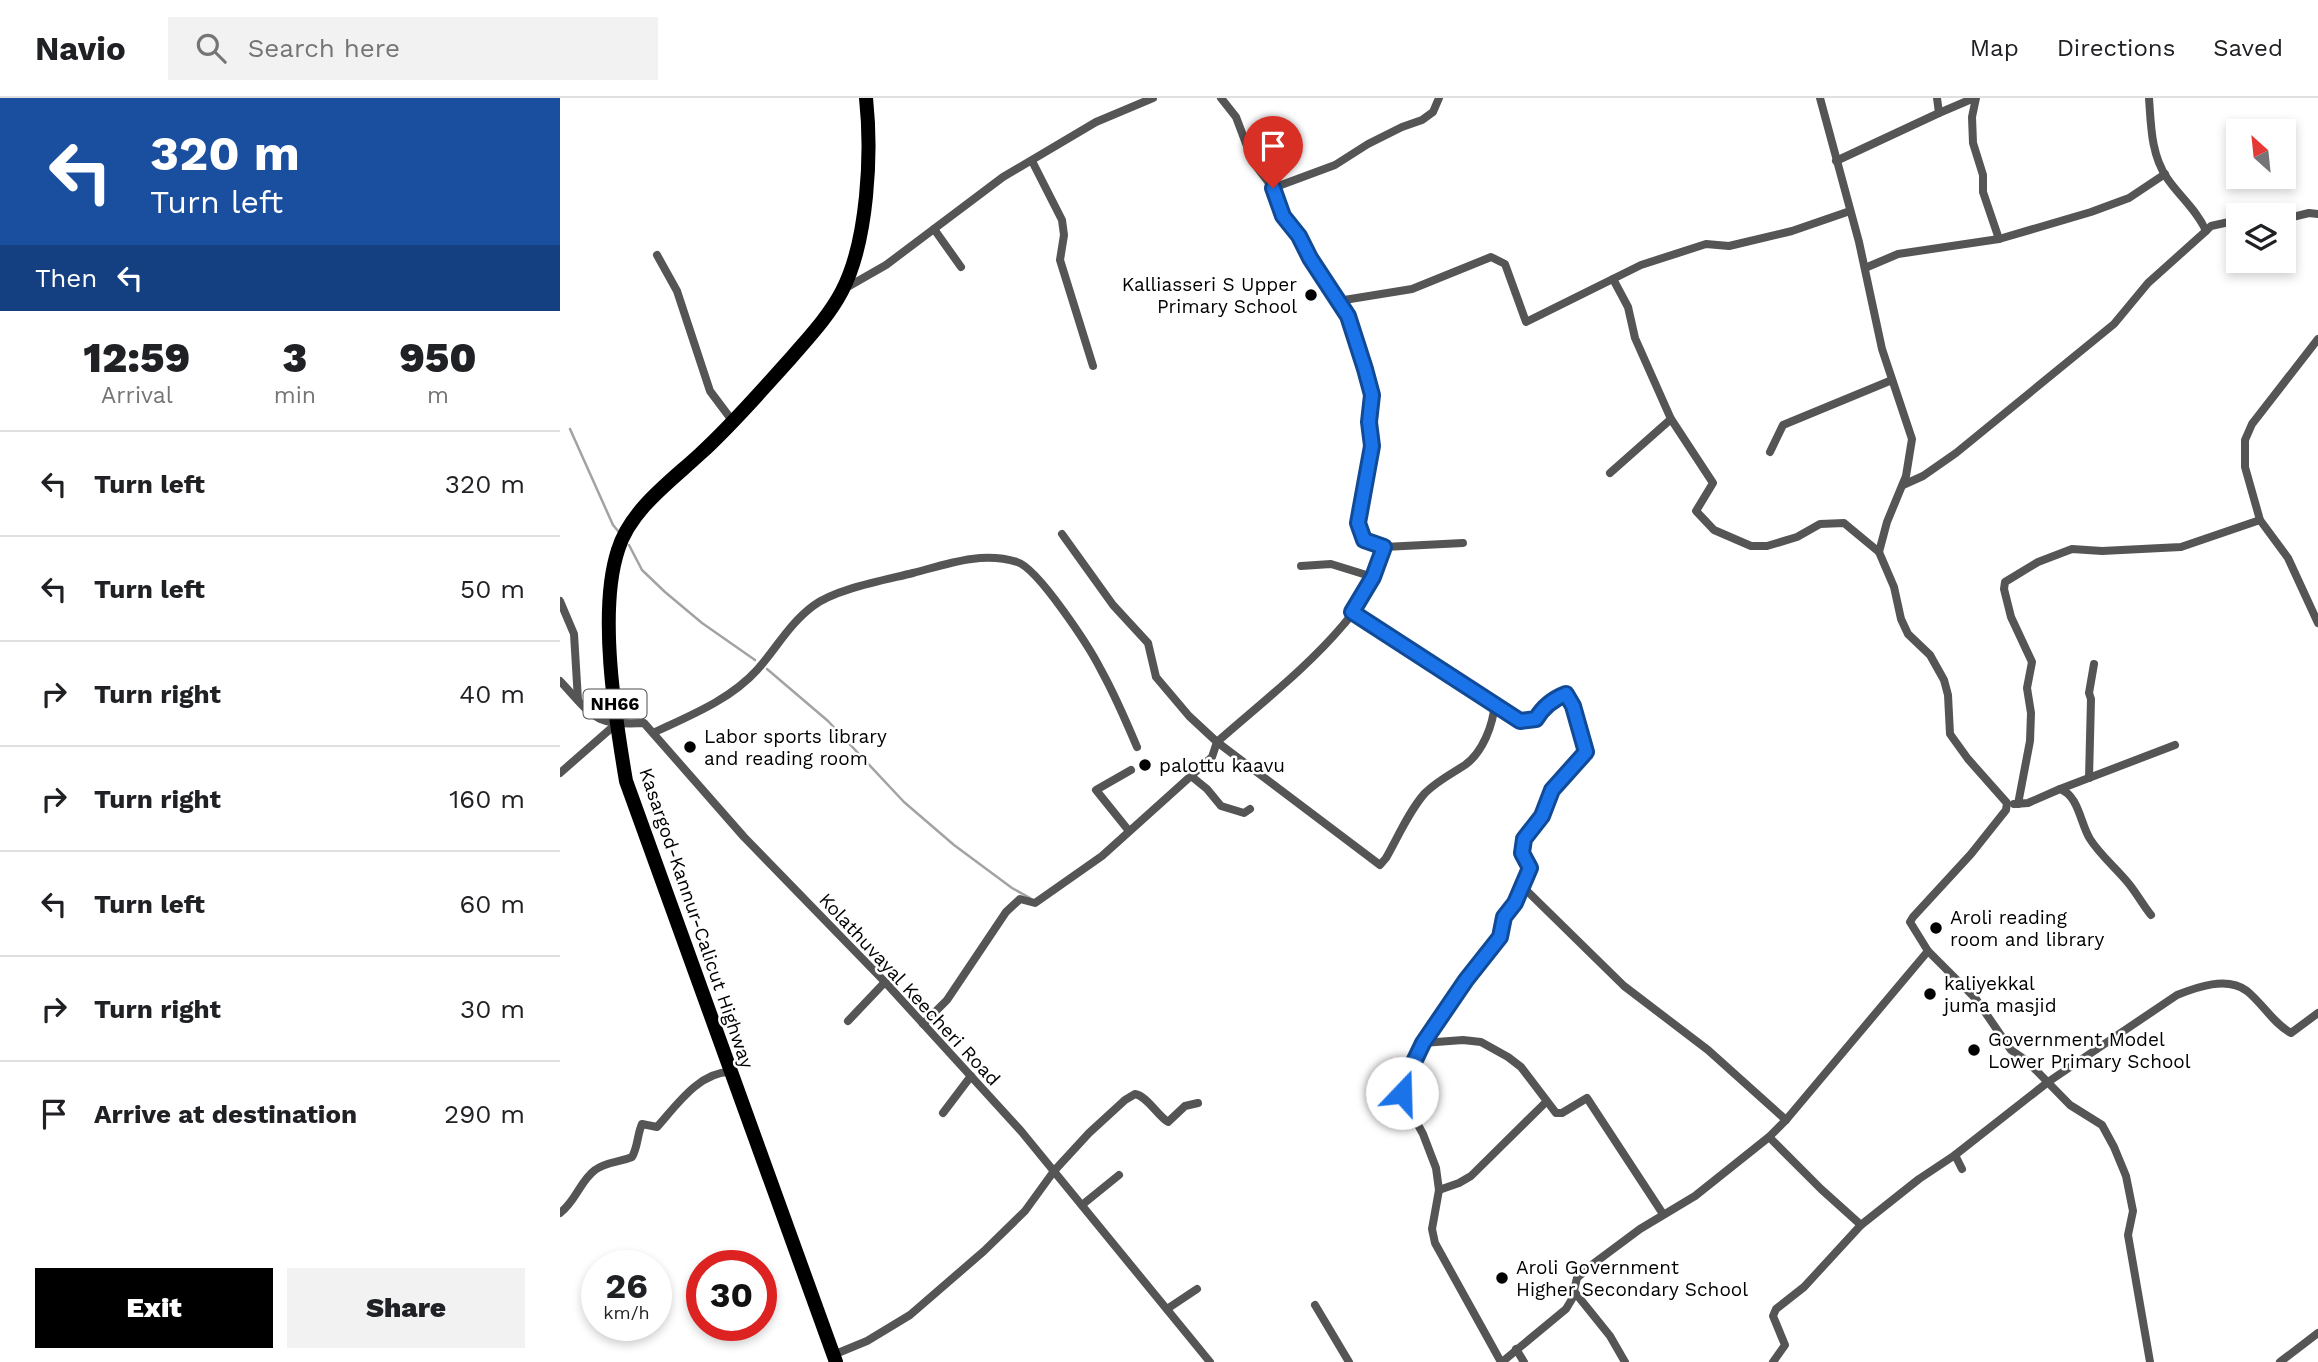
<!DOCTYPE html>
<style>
body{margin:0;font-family:"Work Sans",sans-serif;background:#f2f2f2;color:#202124;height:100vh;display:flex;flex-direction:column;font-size:26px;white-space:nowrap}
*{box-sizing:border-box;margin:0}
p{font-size:23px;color:#757577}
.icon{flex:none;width:38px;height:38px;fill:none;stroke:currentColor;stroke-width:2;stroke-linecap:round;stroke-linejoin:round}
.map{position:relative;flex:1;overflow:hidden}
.drawer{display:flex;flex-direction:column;background:#fff;width:560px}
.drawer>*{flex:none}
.top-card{background:#1a4fa0;color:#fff;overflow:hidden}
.needle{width:46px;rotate:333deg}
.controls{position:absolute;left:1666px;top:21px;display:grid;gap:14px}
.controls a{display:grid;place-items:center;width:70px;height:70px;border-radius:0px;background:#fff;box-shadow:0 4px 10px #0003;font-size:35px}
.speed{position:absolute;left:21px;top:1152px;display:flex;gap:14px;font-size:35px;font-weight:700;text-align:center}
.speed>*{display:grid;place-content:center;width:91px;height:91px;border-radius:50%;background:#fff;box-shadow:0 4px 10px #0003;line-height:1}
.speed small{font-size:18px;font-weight:400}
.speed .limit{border:10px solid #d22;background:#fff;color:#111}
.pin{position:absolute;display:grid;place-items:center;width:60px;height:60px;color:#fff;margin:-72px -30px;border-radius:50% 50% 50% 0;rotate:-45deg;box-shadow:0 0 7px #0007}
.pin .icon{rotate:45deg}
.me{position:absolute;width:77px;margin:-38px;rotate:21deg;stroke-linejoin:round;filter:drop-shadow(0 0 5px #0008)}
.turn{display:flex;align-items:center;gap:24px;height:147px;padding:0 35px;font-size:32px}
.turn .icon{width:91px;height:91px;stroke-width:2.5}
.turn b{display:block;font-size:49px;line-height:60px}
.then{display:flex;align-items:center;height:66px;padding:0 35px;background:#0003;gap:14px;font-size:26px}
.eta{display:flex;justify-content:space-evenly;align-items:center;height:119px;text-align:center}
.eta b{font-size:42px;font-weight:800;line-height:49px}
.primary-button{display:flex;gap:14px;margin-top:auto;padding:14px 35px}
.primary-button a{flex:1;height:80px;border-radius:0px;background:#000;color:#fff;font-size:28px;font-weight:800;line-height:80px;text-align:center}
.primary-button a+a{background:#f2f2f2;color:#202124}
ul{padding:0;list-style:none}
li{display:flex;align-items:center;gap:21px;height:105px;padding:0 35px;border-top:2px solid #e0e0e0}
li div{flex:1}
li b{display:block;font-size:26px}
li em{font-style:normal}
header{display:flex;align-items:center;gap:42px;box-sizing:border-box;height:98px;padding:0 35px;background:#fff;border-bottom:2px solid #e0e0e0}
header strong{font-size:33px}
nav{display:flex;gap:38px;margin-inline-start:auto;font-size:24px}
.search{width:490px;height:63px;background:#f2f2f2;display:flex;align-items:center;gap:18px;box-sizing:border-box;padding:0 24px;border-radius:0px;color:#757577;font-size:26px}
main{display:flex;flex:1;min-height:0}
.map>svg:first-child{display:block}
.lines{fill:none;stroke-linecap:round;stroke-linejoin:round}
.stream{stroke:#a3a3a3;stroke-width:2.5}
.street{stroke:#555;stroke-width:8}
.highway{stroke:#000;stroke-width:14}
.route-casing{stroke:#114b97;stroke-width:18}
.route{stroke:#1a73e8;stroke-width:12}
.poi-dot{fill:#000;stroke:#fff;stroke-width:2.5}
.labels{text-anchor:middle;stroke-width:5;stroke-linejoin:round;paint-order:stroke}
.shield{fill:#fff;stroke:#4c4c4c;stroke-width:2}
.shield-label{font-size:18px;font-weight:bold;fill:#000}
.poi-label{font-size:19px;fill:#000;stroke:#fff;text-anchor:start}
.street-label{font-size:19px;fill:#000;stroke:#fff}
</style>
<header>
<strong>Navio</strong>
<div class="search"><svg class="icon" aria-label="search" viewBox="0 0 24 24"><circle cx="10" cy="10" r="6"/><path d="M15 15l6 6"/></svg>Search here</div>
<nav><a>Map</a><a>Directions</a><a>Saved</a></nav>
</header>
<main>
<section class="drawer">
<div class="top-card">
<div class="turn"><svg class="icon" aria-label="left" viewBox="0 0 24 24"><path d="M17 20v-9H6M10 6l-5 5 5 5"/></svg><div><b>320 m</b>Turn left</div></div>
<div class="then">Then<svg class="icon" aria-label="left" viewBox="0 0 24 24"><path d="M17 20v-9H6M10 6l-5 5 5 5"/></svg></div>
</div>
<div class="eta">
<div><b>12:59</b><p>Arrival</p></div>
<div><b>3</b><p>min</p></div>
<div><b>950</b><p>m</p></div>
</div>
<ul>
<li><svg class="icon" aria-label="left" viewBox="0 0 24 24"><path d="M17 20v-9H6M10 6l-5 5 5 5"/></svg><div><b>Turn left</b></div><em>320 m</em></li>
<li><svg class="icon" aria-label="left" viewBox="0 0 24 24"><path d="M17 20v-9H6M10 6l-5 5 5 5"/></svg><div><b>Turn left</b></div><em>50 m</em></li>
<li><svg class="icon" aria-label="right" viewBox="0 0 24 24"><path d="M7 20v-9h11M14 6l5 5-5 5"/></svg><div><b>Turn right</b></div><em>40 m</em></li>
<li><svg class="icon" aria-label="right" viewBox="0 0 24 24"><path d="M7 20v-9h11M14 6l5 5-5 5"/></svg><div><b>Turn right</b></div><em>160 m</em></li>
<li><svg class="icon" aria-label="left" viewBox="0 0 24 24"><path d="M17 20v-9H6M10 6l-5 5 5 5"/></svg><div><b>Turn left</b></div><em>60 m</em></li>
<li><svg class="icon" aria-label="right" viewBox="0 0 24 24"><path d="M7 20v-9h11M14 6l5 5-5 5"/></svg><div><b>Turn right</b></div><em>30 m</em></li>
<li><svg class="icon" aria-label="arrive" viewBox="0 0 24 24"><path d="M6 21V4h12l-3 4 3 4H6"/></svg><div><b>Arrive at destination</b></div><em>290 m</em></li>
</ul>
<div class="primary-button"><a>Exit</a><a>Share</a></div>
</section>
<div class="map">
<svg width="1758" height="1264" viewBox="0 0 1758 1264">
<rect width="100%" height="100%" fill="#fff"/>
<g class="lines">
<g class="stream">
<polyline points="10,331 53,427 58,433"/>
<polyline points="69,447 82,472 105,494 142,525 195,562"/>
<polyline points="207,571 268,623 344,704 394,747 452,790 470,800"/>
</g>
<g class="street">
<polyline points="1416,0 1412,19 1413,45 1423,77 1423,94 1439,141"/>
<polyline points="1379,15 1414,0"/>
<polyline points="472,63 502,122 504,137 500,162 533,268"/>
<polyline points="1276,63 1379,15 1377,0"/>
<polyline points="713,90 775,67 808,46 842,29 862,22 873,14 879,0"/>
<polyline points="1724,121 1749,115 1758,116"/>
<polyline points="374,131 401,169"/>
<polyline points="1646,133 1651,128 1678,122"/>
<polyline points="97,157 117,193 150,293 174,325"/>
<polyline points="1305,170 1338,156 1439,141 1531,114 1569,100 1605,76"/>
<polyline points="1053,181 1068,209 1075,240 1111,321"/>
<polyline points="284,191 326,167 443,79 536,24 593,0"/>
<polyline points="778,203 852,191 931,159 945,166 966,224 1081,167 1146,146 1169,148 1232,133 1290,113"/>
<polyline points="1758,241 1692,326 1685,342 1685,369 1700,422 1728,460 1758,525"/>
<polyline points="1210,354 1223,327 1332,282"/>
<polyline points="1050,375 1111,321 1153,385 1136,413 1154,432 1191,448 1207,448 1237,439 1260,426 1284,425 1319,454"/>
<path d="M 1343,387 L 1363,378 L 1396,355 L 1554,226 L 1588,185 L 1646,133 C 1637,112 1619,98 1607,80 C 1591,57 1591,27 1589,0"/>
<path d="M 502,436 L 553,507 L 588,545 L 596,579 L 629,618 L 657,644 L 820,767 L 826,760 C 838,739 849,713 865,695 C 877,683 891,676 905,667 C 923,654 933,627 935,605"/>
<polyline points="824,449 903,445"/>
<polyline points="741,468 771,466 813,479"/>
<polyline points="0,503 14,536 18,602"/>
<path d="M 792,514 L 843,545 L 900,585 L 927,600 L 960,623 L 976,621 C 983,609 993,602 1006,596 C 1016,612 1022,636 1026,654 L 992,692 L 982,718 L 964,741 L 962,755 L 970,770 L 955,805 L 944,819 L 940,839 L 906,882 L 863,945 L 842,989 L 845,1003 L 863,1036 L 876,1070 L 879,1092 L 872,1131 L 875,1145 L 941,1264"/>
<path d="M 0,583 C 33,618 33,628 84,625 L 184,739 L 325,884 L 461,1033 L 650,1264"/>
<path d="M 93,635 C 129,618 170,602 197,572 C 216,551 229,526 253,508 C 275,491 325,482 353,475 C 387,466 422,453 457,464 C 478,470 530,550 541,572 C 555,597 566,623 577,649"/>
<polyline points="0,675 56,626"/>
<polyline points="631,678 647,691 661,708 684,715 690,711"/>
<polyline points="1529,680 1531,601 1529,595 1534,566"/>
<polyline points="1500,691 1615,647"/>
<path d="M 1454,706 L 1468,705 L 1500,691 C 1519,698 1520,725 1530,741 C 1540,757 1557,771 1569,786 C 1577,796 1583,807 1591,817"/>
<polyline points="1458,706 1470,643 1471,615 1467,590 1472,564 1451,519 1444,491 1445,484 1478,464 1512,451 1542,453 1621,449 1700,422"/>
<polyline points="569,733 536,692 571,672"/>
<polyline points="962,788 1064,888 1148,952 1226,1022"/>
<polyline points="1368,853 1416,901 1451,952 1467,963 1510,1007 1542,1027 1554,1049 1566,1078 1573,1113 1568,1137 1590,1264"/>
<polyline points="288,923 325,884"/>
<path d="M 363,926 L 387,902 L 446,814 L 460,801 L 475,805 L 542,758 L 652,659 L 657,644 C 700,606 747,570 784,526 C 803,505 814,475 824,449 L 804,442 L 798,426 L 812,348 L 809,324 L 812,297 L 798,248 L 787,218 L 750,160 L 739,138 L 723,118 L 713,90 L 693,64 L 676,19 L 661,0"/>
<polyline points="863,945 903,942 921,944 948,959 961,969 996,1015 1002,1015 1027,1000 1103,1116"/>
<polyline points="383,1015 411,978"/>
<polyline points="1209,1039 1261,1091 1301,1127 1359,1081 1395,1057 1402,1071"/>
<path d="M 1395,1057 L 1488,984 L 1617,897 C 1637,889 1667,878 1687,893 C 1703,906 1713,925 1731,935 L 1758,915"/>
<polyline points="879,1092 899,1085 911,1078 986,1004"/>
<polyline points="522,1107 559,1077"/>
<path d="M 0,1115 C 16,1103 20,1083 35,1072 C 45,1064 60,1064 72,1059 C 78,1049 77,1037 82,1026 L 97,1029 C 116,1008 139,974 170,974"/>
<polyline points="1013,1192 1050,1238 1065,1264"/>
<polyline points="755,1207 789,1264"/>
<polyline points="607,1211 637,1191"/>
<polyline points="956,1251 964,1264"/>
<path d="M 273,1257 L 307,1243 L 350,1217 L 424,1153 L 465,1113 L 494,1073 L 529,1035 L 565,1002 L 575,996 C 587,998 597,1017 608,1024 L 625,1008 L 638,1005"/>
<polyline points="942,1264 1006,1211 1012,1201 1017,1180 1033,1166 1080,1131 1135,1098 1209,1039 1226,1022 1368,853 1350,824 1353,819 1411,756 1446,712 1447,705 1408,661 1390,636 1388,597 1384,582 1370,557 1348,536 1341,521 1334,489 1319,454 1327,424 1346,378 1352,341 1322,251 1299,144 1260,0"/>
<polyline points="1213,1264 1225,1247 1213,1218 1216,1211 1244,1189 1301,1127"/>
<polyline points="1720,1264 1758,1235"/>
</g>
<path class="highway" d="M 276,1264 L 66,683 C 55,618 38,513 58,452 C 70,412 111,383 140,356 C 173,326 201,293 231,260 C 249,239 269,218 282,193 C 308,143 312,55 306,0"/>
</g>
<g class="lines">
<defs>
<path id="route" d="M 713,90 L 723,118 L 739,138 L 750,160 L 788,218 L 805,271 L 812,297 L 809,324 L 812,348 L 798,425 L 804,442 L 824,449 L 813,479 L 792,514 L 960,623 L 976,621 C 983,609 993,601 1006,596 L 1013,608 L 1026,654 L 992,692 L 982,718 L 964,741 L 962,755 L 970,770 L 955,805 L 944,819 L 940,839 L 906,882 L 863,945 L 842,989 L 842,995"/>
</defs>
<use href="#route" class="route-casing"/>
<use href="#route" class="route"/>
</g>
<g class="poi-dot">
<circle cx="751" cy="197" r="7"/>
<circle cx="130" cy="649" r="7"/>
<circle cx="585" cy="667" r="7"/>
<circle cx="1376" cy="830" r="7"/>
<circle cx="1370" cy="896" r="7"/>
<circle cx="1414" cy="952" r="7"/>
<circle cx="942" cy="1180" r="7"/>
</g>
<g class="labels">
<rect class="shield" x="23.5" y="591.5" width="63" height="29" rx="5"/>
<g class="shield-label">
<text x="55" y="612">NH66</text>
</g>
<g class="poi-label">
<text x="737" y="193" text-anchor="end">Kalliasseri S Upper<tspan x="737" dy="22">Primary School</tspan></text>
<text x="144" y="645">Labor sports library<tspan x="144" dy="22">and reading room</tspan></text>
<text x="599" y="674">palottu kaavu</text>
<text x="1390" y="826">Aroli reading<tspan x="1390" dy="22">room and library</tspan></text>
<text x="1384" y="892">kaliyekkal<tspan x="1384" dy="22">juma masjid</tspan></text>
<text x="1428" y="948">Government Model<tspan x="1428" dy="22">Lower Primary School</tspan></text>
<text x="956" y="1176">Aroli Government<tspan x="956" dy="22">Higher Secondary School</tspan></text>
</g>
<g class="street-label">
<text transform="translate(137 820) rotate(71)" y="7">Kasargod-Kannur-Calicut Highway</text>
<text transform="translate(350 891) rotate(47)" y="7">Kolathuvayal Keecheri Road</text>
</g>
</g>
</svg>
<div class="controls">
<a><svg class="needle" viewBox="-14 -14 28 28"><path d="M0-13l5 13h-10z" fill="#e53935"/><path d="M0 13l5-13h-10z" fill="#757577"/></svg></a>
<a><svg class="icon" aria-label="layers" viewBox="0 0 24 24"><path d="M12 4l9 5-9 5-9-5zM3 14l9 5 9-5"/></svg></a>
</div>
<div class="speed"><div>26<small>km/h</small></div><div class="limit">30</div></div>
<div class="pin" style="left:713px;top:90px;background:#d93025"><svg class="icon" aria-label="arrive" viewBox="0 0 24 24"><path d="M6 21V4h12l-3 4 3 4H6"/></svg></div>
<svg class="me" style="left:842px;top:995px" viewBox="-20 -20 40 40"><circle r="19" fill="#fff"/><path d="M0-13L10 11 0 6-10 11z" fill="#1a73e8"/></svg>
</div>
</main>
